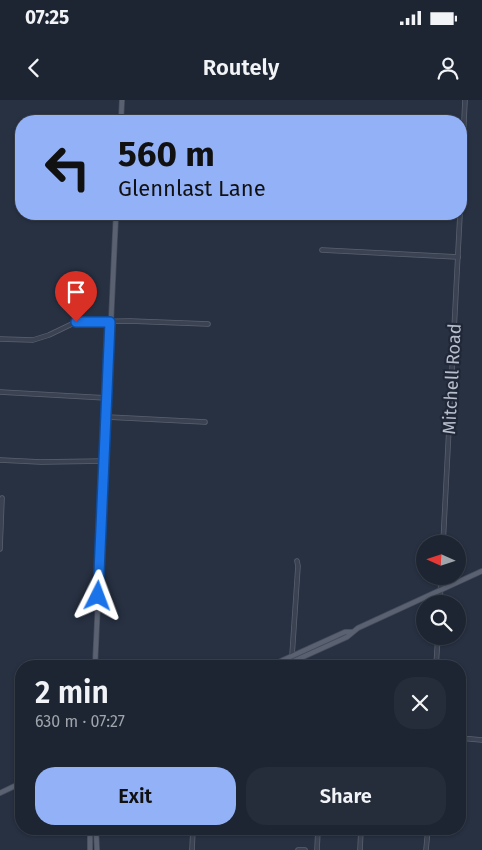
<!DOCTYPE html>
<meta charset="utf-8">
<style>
body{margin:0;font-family:"Fira Sans",sans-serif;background:#252d3a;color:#f1f3f6;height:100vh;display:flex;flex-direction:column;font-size:19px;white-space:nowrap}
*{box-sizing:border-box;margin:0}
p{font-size:16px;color:#a0a5ac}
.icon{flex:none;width:28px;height:28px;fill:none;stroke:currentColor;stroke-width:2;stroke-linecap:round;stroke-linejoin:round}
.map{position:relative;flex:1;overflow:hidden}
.sheet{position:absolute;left:15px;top:560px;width:451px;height:175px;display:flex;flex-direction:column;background:#1d2532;border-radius:20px;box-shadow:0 1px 4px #0004,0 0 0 1px #3b424d}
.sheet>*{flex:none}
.banner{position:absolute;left:15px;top:15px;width:452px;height:105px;border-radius:20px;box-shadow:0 1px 4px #0004,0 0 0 1px #3b424d;background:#92b1f7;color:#111;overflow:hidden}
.needle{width:32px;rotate:273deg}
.tools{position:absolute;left:416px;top:435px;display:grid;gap:10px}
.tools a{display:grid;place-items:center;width:50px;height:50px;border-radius:50%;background:#1d2532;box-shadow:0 1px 4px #0004,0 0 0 1px #3b424d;font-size:25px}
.pin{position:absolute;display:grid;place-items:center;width:42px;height:42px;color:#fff;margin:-51px -21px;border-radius:50% 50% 50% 0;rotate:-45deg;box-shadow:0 0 5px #0007}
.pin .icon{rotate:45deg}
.me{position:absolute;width:55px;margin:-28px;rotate:3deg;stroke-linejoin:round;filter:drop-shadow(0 0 4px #0008)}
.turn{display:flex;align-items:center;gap:18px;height:105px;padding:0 20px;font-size:22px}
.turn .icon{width:65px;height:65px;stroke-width:2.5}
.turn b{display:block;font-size:35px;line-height:42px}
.round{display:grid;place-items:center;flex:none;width:52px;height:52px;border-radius:20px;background:#252d3a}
.overview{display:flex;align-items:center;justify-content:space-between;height:85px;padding:0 20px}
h1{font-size:30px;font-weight:600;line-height:38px}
.button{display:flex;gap:10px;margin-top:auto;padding:10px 20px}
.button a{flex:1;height:58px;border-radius:20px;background:#92b1f7;color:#111;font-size:20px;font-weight:600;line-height:58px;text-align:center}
.button a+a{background:#252d3a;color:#f1f3f6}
.status{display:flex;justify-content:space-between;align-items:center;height:35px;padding:0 25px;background:#1d2532;direction:ltr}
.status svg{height:14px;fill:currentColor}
header{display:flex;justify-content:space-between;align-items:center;height:65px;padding:0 20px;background:#1d2532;font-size:22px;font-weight:600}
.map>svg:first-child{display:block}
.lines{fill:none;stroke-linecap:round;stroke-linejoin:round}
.minor-casing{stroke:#5a616f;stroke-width:5.5}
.major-casing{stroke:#454c5b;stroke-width:6}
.minor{stroke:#3b4352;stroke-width:4}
.major{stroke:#5a6272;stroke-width:4.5}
.route-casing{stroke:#114b97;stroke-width:12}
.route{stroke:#1a73e8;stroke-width:9}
.labels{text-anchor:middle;stroke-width:4.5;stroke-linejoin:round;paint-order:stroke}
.street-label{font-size:18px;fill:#b9becc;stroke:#202837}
</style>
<div class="status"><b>07:25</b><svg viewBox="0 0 49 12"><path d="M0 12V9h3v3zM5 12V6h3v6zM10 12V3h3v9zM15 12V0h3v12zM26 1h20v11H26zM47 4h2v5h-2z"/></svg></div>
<header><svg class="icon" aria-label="back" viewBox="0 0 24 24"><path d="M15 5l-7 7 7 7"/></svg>Routely<svg class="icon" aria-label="person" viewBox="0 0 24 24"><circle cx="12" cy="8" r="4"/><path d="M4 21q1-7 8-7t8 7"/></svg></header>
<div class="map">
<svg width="482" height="750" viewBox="0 0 482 750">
<rect width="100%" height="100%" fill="#273142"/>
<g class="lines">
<defs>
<g id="minor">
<polyline points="121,19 152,21"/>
<polyline points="461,84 465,0"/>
<polyline points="322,150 458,157"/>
<polyline points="0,239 33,240 49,235 76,222 130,221 208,224"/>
<polyline points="0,292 107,298"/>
<polyline points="107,317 205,322"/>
<polyline points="0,360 41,362 105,361"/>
<polyline points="443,444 460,114"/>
<polyline points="0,449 2,398"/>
<polyline points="440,504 441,476"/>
<polyline points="292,556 298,466 297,461"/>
<polyline points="436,566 438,536"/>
<polyline points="460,638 482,640"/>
<polyline points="192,750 193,729"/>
<polyline points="298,750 305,750"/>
<polyline points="317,750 318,729"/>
<polyline points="360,750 361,729"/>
<polyline points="426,750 428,729"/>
</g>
<g id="major">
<polyline points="121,21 122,0"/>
<polyline points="95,566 116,114"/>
<polyline points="270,566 345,532 352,532"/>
<polyline points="283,566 347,537 358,528 482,471"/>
<polyline points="0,693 21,683"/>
<polyline points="90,729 90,750"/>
<polyline points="96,729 97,750"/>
</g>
</defs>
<use href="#minor" class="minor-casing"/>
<use href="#major" class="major-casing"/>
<use href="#minor" class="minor"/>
<use href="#major" class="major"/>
</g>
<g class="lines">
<defs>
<polyline id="route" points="76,222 110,222 98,496"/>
</defs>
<use href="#route" class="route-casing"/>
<use href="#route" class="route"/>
</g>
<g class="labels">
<g class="street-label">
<text transform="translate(452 279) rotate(-87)" y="6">Mitchell Road</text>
</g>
</g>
</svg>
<div class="tools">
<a><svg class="needle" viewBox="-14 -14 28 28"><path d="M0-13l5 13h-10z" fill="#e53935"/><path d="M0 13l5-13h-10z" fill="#a0a5ac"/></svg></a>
<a><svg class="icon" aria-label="search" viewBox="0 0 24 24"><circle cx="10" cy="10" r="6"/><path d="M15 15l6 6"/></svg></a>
</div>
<div class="pin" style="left:76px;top:222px;background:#d93025"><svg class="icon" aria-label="arrive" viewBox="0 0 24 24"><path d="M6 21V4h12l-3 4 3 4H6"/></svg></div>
<svg class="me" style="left:98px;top:496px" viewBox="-20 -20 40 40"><path d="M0-17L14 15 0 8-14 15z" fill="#1a73e8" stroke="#fff" stroke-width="4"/></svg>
<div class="banner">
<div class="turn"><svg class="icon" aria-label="left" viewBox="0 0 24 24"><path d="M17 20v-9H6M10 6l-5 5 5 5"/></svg><div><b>560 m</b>Glennlast Lane</div></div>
</div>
<section class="sheet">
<div class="overview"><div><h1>2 min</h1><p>630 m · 07:27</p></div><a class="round"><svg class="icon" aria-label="close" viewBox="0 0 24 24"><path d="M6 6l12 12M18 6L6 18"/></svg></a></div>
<div class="button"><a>Exit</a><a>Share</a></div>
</section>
</div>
